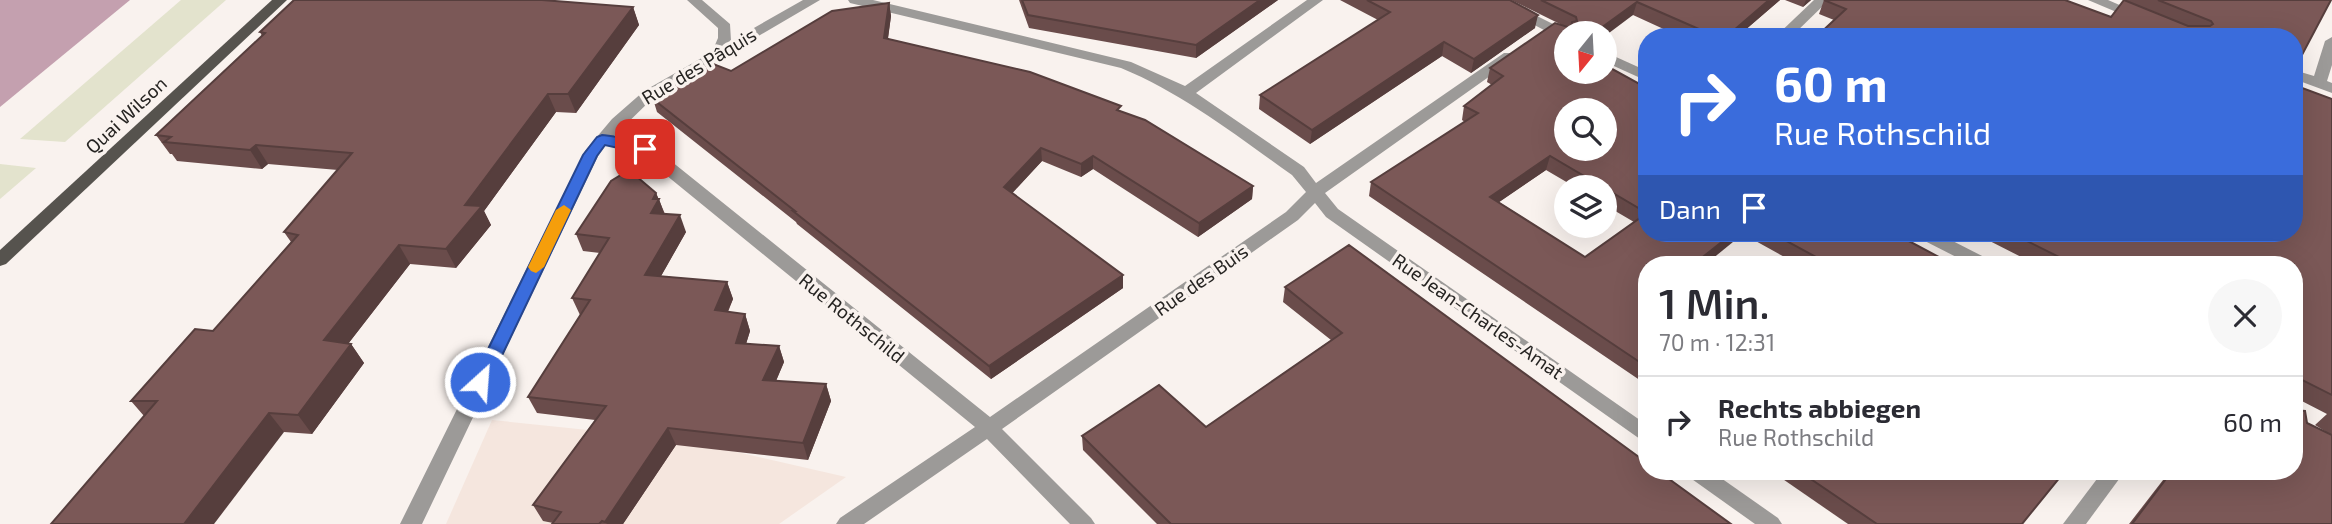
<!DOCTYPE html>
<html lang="de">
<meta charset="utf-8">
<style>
body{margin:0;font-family:"Exo 2",sans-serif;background:#f7f7f7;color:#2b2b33;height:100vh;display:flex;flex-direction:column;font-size:26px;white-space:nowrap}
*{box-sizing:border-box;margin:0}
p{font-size:23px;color:#7c7c81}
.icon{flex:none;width:38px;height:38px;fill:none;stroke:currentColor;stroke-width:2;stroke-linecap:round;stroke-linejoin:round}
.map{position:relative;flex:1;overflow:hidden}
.sheet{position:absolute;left:1638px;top:256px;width:665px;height:224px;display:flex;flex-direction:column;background:#fff;border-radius:28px;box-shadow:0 7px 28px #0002}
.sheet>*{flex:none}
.top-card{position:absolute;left:1638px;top:28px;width:665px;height:214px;border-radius:28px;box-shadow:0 7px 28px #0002;background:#3a6cdc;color:#fff;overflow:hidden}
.needle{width:46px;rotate:198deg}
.tools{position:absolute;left:1554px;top:21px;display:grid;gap:14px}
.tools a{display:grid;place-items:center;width:63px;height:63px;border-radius:50%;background:#fff;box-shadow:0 7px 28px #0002;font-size:35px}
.pin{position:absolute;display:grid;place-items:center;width:60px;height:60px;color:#fff;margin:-30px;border-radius:14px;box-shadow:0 4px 10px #0006}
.me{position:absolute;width:77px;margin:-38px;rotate:26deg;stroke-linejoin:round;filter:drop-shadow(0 0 5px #0008)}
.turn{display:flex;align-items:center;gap:24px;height:147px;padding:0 21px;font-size:32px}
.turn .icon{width:91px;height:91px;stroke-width:2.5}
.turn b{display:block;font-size:49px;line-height:60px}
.then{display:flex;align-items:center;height:66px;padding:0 21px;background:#0003;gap:14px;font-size:26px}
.round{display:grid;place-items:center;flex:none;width:74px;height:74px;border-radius:37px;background:#f7f7f7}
.summary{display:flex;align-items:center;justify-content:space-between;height:119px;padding:0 21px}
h1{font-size:42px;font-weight:600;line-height:52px}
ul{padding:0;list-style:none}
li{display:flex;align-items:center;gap:21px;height:91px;padding:0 21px;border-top:2px solid #e1e1e2}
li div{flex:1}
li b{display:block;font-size:26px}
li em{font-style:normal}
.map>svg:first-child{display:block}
.built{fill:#f5e6de}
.green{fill:#e3e3cd}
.water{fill:#c4a0af}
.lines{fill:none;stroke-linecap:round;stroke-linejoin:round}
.minor{fill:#9c9a98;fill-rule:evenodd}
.major{fill:#56534e;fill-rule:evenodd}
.wall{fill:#6a4c4b;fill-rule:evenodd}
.shaded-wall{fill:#563e3d}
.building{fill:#7b5857;stroke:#563e3d;stroke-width:2;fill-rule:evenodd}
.route{fill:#3a6cdc;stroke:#26468f;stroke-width:2}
.slow{fill:#f59e0b}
.labels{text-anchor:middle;stroke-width:7;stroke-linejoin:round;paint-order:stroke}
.street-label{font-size:19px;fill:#262422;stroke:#f9f2ee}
</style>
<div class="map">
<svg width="2332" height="524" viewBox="0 0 2332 524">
<rect width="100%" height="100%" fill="#f9f2ee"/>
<polygon class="built" points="492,420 685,440 846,477 779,524 446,524"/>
<g class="green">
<polygon points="181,0 226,0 65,142 20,139"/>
<polygon points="0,164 36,168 0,199"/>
</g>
<polygon class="water" points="0,0 130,0 0,107"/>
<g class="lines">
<g class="minor">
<path d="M 687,0 L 702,0 L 730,24 L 731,41 L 803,0 L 820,0 L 654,97 L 614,136 L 651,145 L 990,417 L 1286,212 L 1306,192 L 1292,175 C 1237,136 1184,94 1121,68 L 850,3 L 848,0 L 873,0 L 1131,62 L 1185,86 L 1307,0 L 1323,0 L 1196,93 L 1304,167 L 1316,183 L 1504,53 L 1514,53 L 1516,56 L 1514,59 L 1325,193 L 1338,209 L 1647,425 L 1647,444 L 1326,217 L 1315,203 L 1298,220 L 1002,429 L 1091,518 L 1095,524 L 1070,524 L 987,439 L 864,524 L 836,524 L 840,518 L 975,427 L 639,153 L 606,145 L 598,156 L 422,524 L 400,524 L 585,151 L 612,119 L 644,91 L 712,52 L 718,38 L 718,28 Z"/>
<polygon points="1487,0 1505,0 1571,33 1566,33 1566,40 1561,39"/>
<polygon points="1814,0 1829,0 1791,37 1775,37"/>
<polygon points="2088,0 2108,0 2145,16 2143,19 2133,19"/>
<polygon points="2332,37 2332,65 2327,81 2332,83 2332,93 2294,79 2294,70 2314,76 2325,41"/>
<polygon points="1605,52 1647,71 1647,81 1605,62"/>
<polygon points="1914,233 1937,233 1990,260 1993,264 1970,264 1917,237"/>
<polygon points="1686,471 1711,471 1778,518 1782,524 1755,524 1689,477"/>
<polygon points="2103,471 2125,471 2086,524 2063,524"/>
</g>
<polygon class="major" points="272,0 287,0 6,264 0,266 0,250"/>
</g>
<g class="wall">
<polygon points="1019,0 1278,0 1196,58 1029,28"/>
<polygon points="1340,0 1510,0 1535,28 1471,73 1442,56 1310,144 1259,109 1260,95 1378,20"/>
<path d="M 1511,0 L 1780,0 L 1737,37 L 1681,37 L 1633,15 L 1566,33 L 1566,72 L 1647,88 L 1647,233 L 1908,233 L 1905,239 L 1952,264 L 1797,264 L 1743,234 L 1647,264 L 1647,385 L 1369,196 L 1371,182 L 1465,122 L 1462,120 L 1464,106 L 1492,85 L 1487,82 L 1490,68 L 1562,25 ZM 1546,170 L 1575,187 L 1605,187 L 1605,205 L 1634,222 L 1585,257 L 1499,202 Z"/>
<polygon points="1785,0 1811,0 1803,7"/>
<polygon points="1824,0 2111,17 2127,0 2331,0 2294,70 1834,20 1819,14"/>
<polygon points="889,3 891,16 888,39 1121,111 1253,186 1252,199 1198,237 1093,169 1081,177 1042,161 1012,193 1123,275 1123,288 991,379 797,224 796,222 657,112 653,99 731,71"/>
<polygon points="633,7 639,25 576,113 556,112 484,211 491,225 456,268 410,264 348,344 351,344 364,363 312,434 284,432 144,416 131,401 213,331 291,242 284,232 338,170 268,164 262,169 177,161 172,154 170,154 156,135 262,36 260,32"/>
<polygon points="2332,99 2332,524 2129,524 2170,471 2294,471 2307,423 2331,435 2315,425 2327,414 2294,397 2294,264 2035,264 1974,233 2294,233"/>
<polygon points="656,193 665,214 686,232 661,276 727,282 733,299 728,312 745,314 750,331 746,344 779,346 784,362 776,381 826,384 831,401 808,460 676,445 623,524 552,524 553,523 543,521 533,505 595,420 537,413 528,397 580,315 572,298 600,253 583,251 576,234"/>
<polygon points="1285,287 1731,524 1157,524 1083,450 1082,436 1206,427 1331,340 1283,302"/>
<polygon points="1771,471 2065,471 2022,524 1848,524"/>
</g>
<g class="shaded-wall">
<polygon points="1260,0 1278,0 1196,58 1196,45"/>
<polygon points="1769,0 1780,0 1737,37 1726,37"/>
<polygon points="1806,0 1811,0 1803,7"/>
<polygon points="1637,2 1633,15 1605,36 1605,33 1594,33"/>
<polygon points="889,3 891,16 886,51 884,38"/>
<polygon points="633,7 639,25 576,113 568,94"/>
<polygon points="1538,15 1535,28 1471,73 1474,59"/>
<polygon points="1444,42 1442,56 1310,144 1312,130"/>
<polygon points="548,94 556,112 484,211 491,225 456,268 446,249 465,205"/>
<polygon points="256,145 268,164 262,169 250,150"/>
<polygon points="1041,148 1042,161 1006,200 1004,187"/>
<polygon points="1093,156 1093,169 1081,177 1081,164"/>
<polygon points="1550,156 1546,170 1486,211 1490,197"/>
<polygon points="1253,186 1252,199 1198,237 1199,223"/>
<polygon points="656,193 659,200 659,199 665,216 651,213 653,199"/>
<polygon points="680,215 686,232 652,292 645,275"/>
<polygon points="1733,233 1744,233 1706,264 1694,264"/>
<polygon points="399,245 410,264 337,358 324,340"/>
<polygon points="1123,275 1123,288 991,379 989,366"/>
<polygon points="727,282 733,299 721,326 715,310"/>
<polygon points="745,314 750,331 741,360 736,343"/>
<polygon points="351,344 364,363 312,434 298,415"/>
<polygon points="779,346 784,362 769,397 763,380"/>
<polygon points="826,384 831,401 808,460 803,443"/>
<polygon points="269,413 284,432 214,524 184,524"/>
<polygon points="668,428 676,445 623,524 607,524 605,522"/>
</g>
<g class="building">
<polygon points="294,0 542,0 633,7 568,94 548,94 465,205 482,206 446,249 399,245 324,340 351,344 298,415 269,413 184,524 51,524 157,401 131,401 195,329 213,331 298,235 284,232 352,153 256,145 250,150 164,142 171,137 156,135 265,33 260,32"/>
<polygon points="1022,0 1260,0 1196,45 1028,15"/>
<polygon points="1367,0 1510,0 1538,15 1474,59 1444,42 1312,130 1260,95 1390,12"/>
<path d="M 1541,0 L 1769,0 L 1726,37 L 1717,37 L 1637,2 L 1594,33 L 1566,33 L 1566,72 L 1605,72 L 1605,65 L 1647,88 L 1647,213 L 1550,156 L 1490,197 L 1585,257 L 1647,213 L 1647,233 L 1733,233 L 1694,264 L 1647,264 L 1647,367 L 1371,182 L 1478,113 L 1464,106 L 1503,76 L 1490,68 L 1555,23 L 1571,28 L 1572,22 L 1577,21 L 1576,17 ZM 1566,110 L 1605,110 L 1605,149 L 1566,149 Z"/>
<polygon points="1824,0 2065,0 2111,17 2124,0 2188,26 2210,26 2213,24 2211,21 2158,0 2331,0 2294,70 2294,37 1816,37 1846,9"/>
<polygon points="889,3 884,38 1030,72 1121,106 1117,110 1145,120 1253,186 1199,223 1093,156 1081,164 1041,148 1004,187 1123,275 989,366 793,211 795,211 653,99 711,63 731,71 832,11"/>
<polygon points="2294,85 2332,99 2332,395 2294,376 2294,264 2073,264 2011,233 2294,233"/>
<polygon points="629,170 656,193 653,199 659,199 651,213 680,215 645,275 727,282 715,310 745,314 736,343 779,346 763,380 826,384 803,443 668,428 605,522 602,521 599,524 552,524 561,512 533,505 606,406 528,397 590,300 572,298 609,238 576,234 611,181"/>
<polygon points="1772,233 1908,233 1905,239 1952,264 1826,264 1827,263"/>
<polygon points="1349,245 1647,463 1647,471 1658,471 1731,524 1171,524 1082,436 1159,385 1206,427 1342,333 1285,287"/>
<polygon points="2294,410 2305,411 2307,423 2332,435 2332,524 2132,524 2172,471 2294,471"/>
<polygon points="1799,471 2065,471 2022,524 1877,524"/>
</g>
<path class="route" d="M 602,135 C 618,137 640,138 652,149 L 645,154 L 605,145 L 597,156 L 487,387 L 474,387 L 472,382 L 583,155 L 597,137 Z"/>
<polygon class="slow" points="564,205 571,210 544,267 536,273 531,271 528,267 556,210"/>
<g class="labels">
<g class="street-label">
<text transform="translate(699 66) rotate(-31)" y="7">Rue des Pâquis</text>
<text transform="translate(126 115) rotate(-43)" y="7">Quai Wilson</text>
<text transform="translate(1201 280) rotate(-35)" y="7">Rue des Buis</text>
<text transform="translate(1478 316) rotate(35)" y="7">Rue Jean-Charles-Amat</text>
<text transform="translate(852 318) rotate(39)" y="7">Rue Rothschild</text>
</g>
</g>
</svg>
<div class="tools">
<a><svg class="needle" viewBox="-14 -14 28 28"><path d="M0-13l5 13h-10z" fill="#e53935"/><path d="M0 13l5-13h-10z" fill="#7c7c81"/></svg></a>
<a><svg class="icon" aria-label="search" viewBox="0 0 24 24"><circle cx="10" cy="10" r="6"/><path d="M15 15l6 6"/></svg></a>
<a><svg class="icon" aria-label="layers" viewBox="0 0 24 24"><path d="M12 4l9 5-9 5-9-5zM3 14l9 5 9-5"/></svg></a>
</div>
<div class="pin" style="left:645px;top:149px;background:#d93025"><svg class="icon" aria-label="arrive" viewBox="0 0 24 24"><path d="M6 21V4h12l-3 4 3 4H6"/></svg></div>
<svg class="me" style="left:480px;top:382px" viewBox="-20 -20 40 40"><circle r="17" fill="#3a6cdc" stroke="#fff" stroke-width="3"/><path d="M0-11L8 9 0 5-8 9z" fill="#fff"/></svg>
<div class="top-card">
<div class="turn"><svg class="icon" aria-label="right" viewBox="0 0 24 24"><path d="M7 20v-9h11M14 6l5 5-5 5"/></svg><div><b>60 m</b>Rue Rothschild</div></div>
<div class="then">Dann<svg class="icon" aria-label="arrive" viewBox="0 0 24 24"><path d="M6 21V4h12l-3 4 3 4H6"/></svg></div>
</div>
<section class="sheet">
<div class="summary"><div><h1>1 Min.</h1><p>70 m · 12:31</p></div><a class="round"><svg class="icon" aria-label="close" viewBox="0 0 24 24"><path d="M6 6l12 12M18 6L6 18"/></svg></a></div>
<ul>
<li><svg class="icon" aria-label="right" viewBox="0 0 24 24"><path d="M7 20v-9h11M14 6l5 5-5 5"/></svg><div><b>Rechts abbiegen</b><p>Rue Rothschild</p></div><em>60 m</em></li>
</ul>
</section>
</div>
